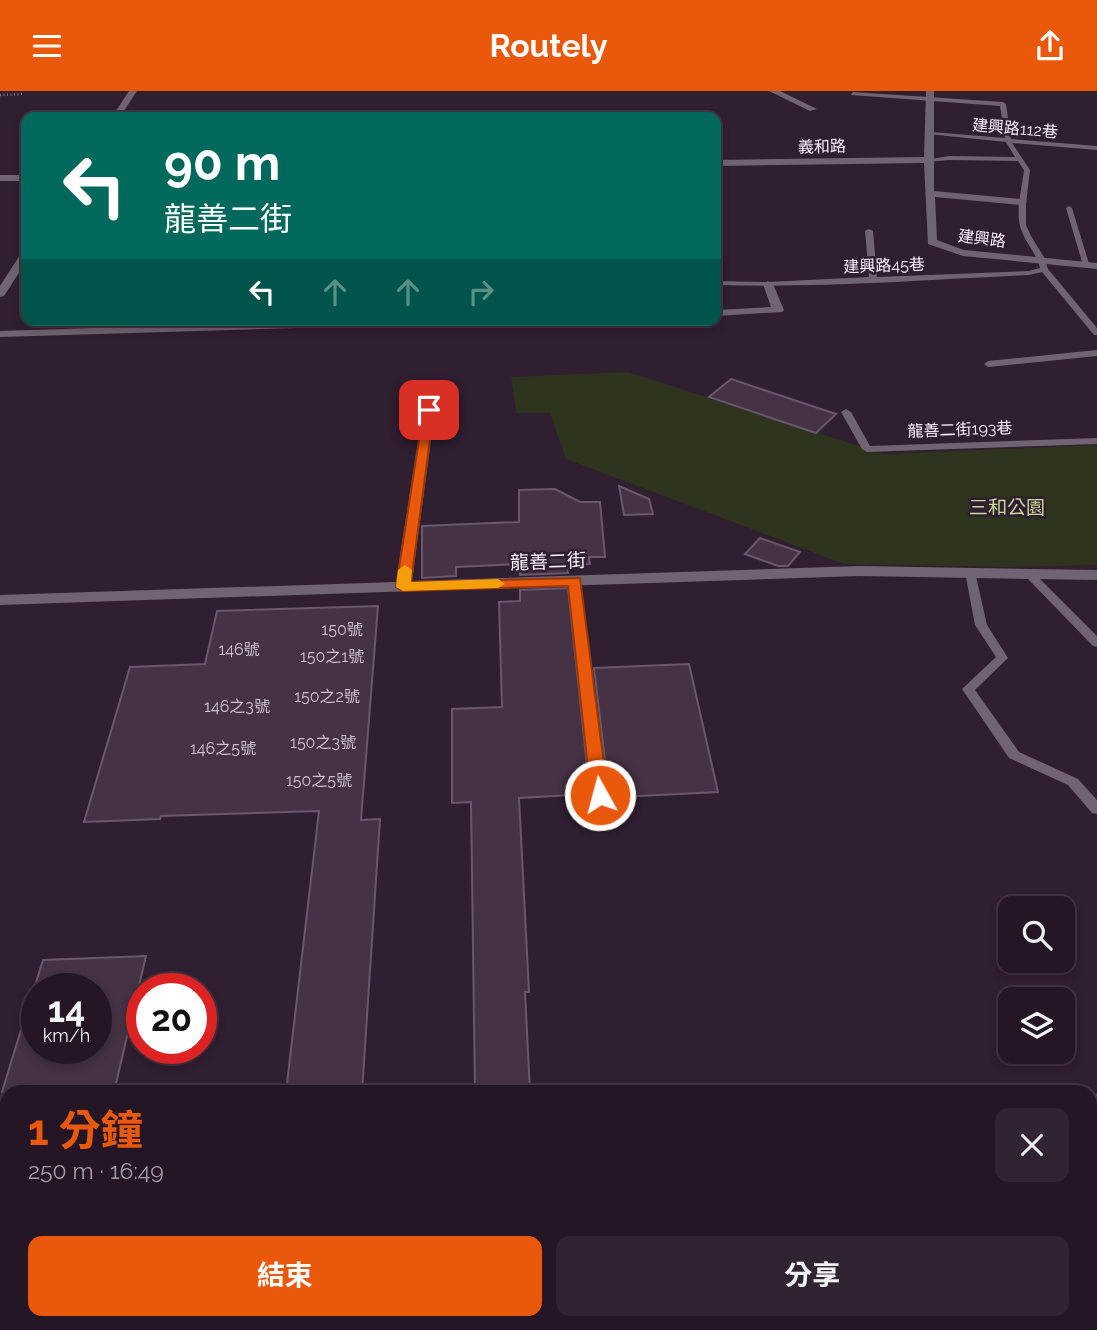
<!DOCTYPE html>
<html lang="zh-TW">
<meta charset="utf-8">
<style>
body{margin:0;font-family:Raleway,"Noto Sans TC",sans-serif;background:#302332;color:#f1f3f6;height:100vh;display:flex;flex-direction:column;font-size:26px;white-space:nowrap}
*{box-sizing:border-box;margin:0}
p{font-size:23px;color:#a39fa7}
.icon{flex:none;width:38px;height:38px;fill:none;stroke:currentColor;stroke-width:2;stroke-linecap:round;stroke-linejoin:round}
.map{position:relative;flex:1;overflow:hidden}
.details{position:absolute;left:0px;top:994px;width:1097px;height:245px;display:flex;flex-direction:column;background:#241625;border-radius:21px 21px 0 0;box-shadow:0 4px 10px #0003,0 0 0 2px #413542}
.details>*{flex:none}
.guide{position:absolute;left:21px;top:21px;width:700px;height:214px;border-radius:14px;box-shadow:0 4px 10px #0003,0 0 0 2px #413542;background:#00695c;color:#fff;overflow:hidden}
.buttons{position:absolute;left:998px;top:805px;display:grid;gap:14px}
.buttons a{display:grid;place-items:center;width:77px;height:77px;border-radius:14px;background:#241625;box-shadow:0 4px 10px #0003,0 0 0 2px #413542;font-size:35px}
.speed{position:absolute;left:21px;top:882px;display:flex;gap:14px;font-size:35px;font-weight:700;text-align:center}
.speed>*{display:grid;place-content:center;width:91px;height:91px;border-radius:50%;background:#241625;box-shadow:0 4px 10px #0003,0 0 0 2px #413542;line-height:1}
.speed small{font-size:18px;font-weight:400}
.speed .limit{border:10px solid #d22;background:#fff;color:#111}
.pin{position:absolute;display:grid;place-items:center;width:60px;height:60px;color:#fff;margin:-30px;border-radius:14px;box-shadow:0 4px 10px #0006}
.me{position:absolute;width:77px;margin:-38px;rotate:353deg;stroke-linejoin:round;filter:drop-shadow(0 0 5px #0008)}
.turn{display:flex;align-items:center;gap:24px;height:147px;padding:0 28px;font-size:32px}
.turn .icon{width:91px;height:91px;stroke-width:2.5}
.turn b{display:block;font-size:49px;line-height:60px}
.lanes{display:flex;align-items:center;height:66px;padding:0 28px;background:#0003;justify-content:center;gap:35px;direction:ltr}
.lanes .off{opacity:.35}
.round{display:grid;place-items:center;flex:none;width:74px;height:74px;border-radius:14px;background:#302332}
.headline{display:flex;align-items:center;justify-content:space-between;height:119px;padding:0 28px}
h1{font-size:42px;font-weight:700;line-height:52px;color:#ea580c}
.action{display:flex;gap:14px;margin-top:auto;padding:14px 28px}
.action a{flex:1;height:80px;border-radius:14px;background:#ea580c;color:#fff;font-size:28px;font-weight:700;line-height:80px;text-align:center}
.action a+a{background:#302332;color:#f1f3f6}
header{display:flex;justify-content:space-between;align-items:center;height:91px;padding:0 28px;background:#ea580c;color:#fff;font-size:32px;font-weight:700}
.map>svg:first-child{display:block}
.green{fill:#2e341d}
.building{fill:#453245;stroke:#6b576c;stroke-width:2}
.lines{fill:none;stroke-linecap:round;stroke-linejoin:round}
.path{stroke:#867787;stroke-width:2.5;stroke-dasharray:1 2.5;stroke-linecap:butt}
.lane{fill:#716472;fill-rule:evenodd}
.street{fill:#716472;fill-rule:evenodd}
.route{fill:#ea580c;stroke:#983908;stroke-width:2}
.slow{fill:#f59e0b}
.labels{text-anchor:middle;stroke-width:5;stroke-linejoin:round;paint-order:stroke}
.far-street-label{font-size:16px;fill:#fcf0fd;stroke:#301e31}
.number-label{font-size:16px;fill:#cec0cf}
.park-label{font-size:19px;fill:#c9da96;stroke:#301e31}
.street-label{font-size:19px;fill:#fcf0fd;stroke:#301e31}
</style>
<header><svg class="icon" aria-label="menu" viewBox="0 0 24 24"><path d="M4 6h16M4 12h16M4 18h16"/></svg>Routely<svg class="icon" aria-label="share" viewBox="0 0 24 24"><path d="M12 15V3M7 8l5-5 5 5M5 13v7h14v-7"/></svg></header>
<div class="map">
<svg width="1097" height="1239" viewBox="0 0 1097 1239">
<rect width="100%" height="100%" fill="#301e31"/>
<polygon class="green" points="628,281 884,363 1097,354 1097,474 1006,476 844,473 566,368 550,322 516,322 511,286"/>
<g class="building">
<polygon points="731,288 836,323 816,342 709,306"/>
<polygon points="619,395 649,408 653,423 624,424"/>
<polygon points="555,398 580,411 600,411 605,466 589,466 590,473 567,474 568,482 520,484 520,473 456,476 456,485 422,487 422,435 519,431 519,399"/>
<polygon points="760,447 800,461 788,475 778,475 745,463"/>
<polygon points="568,497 590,703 519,707 529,901 525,901 530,1001 475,1001 471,711 452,712 452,618 502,616 499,511 520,510 520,499"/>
<polygon points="378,515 361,729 380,728 362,1001 286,1001 319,720 161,725 160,728 84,731 130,576 205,573 217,520"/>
<polygon points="689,573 718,701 620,706 620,702 609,702 594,577"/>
<polygon points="146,865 114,1001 2,1001 32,903 37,904 37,957 96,957 96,898 34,898 43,869"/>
</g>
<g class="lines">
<polyline class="path" points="0,4 23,3"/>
<g class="lane">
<path d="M 853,1 L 1003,11 L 1006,13 L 1011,48 L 1097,55 L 1097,59 L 1012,52 L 1030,79 L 1026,113 L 1026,134 L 1031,145 L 1044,166 L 1048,178 L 1097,237 L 1097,244 L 1094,244 L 1042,181 L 1029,184 C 925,189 820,197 716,194 L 716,190 L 768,191 L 869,186 L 865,140 L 869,138 L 873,140 L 877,186 L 1029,180 L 1040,177 C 1037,163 1027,154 1022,141 C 1014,122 1022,99 1024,79 L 1018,70 L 949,69 L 928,71 L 925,69 L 949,65 L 1015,66 L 1006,51 L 928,43 L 931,41 L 1005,47 L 1000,15 L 851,4 Z"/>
<polygon points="1069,115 1072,117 1090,176 1083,174 1066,117"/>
<polygon points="1097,259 1097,265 988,276 984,273 988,270"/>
<polygon points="846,318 851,321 870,355 1097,347 1097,353 867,361 862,358 841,321"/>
<polygon points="970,478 975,481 987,534 1008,567 975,599 1019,661 1078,688 1097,709 1097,723 1092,722 1068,694 1009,667 962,598 996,566 975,534 965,481"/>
<polygon points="1032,483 1036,484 1097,545 1097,556 1093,555 1028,488 1027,486 1028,484"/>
<polygon points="575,487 580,490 607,704 605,708 595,708 593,704 570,490"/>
</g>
<g class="street">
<polygon points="129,0 137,0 120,26 112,26"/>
<polygon points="769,0 780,0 817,18 810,20"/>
<polygon points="926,0 934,0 934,100 1022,108 1027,111 1022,114 935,106 937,149 964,159 1097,172 1097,178 963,165 928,153 924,72 716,75 716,69 924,66"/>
<rect x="0" y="84" width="26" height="6"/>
<polygon points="26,160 26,171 4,205 0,206 0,195 22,161"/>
<polygon points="768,190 773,193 784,219 782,221 716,225 716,219 771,216 763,193"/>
<polygon points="341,229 469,229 463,232 0,246 0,240"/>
<polygon points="429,315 435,319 412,490 860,475 1097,479 1097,489 860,485 0,514 0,504 396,491 423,319"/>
<rect x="1090" y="1003" width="7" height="22"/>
<rect x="0" y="1064" width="7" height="24"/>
</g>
</g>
<polygon class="route" points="424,317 434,319 411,491 580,487 608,704 606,708 593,708 591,704 568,495 403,500 396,496"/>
<polygon class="slow" points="405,474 412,479 411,491 498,488 505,493 498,497 403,500 396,496 398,479"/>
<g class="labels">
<g class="far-street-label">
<text transform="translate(1015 37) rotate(5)" y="6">建興路112巷</text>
<text transform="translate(822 55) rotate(-1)" y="6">義和路</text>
<text transform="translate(982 147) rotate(7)" y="6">建興路</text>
<text transform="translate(884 174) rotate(-2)" y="6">建興路45巷</text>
<text transform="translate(960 338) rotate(-2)" y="6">龍善二街193巷</text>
</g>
<g class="number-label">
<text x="342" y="544">150號</text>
<text x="239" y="564">146號</text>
<text x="332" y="571">150之1號</text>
<text x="327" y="611">150之2號</text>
<text x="237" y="621">146之3號</text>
<text x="323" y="657">150之3號</text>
<text x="223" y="663">146之5號</text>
<text x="319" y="695">150之5號</text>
</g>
<g class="park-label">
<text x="1007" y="423">三和公園</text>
</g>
<g class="street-label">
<text transform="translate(548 470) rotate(-2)" y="7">龍善二街</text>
</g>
</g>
</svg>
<div class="buttons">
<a><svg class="icon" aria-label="search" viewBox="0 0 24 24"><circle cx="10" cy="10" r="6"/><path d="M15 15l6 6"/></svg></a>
<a><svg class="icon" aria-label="layers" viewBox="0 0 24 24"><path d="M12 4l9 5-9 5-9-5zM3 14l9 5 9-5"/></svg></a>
</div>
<div class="speed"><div>14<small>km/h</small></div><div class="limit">20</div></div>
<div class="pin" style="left:429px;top:319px;background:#d93025"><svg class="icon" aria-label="arrive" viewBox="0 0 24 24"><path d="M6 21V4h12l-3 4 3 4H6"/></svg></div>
<svg class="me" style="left:600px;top:704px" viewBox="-20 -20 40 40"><circle r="17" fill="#ea580c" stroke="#fff" stroke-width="3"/><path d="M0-11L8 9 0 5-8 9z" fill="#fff"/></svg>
<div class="guide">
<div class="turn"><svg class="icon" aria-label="left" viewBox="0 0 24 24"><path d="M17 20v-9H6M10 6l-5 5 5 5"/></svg><div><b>90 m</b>龍善二街</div></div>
<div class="lanes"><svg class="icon" aria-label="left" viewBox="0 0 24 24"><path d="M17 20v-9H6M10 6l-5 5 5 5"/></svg><svg class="icon off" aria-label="ahead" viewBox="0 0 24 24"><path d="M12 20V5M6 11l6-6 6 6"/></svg><svg class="icon off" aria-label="ahead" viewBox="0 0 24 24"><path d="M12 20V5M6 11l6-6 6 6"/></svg><svg class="icon off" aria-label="right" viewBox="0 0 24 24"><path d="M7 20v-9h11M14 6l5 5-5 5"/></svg></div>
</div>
<section class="details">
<div class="headline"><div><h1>1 分鐘</h1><p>250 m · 16:49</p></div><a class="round"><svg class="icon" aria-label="close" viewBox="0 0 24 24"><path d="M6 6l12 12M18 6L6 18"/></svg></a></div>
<div class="action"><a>結束</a><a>分享</a></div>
</section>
</div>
